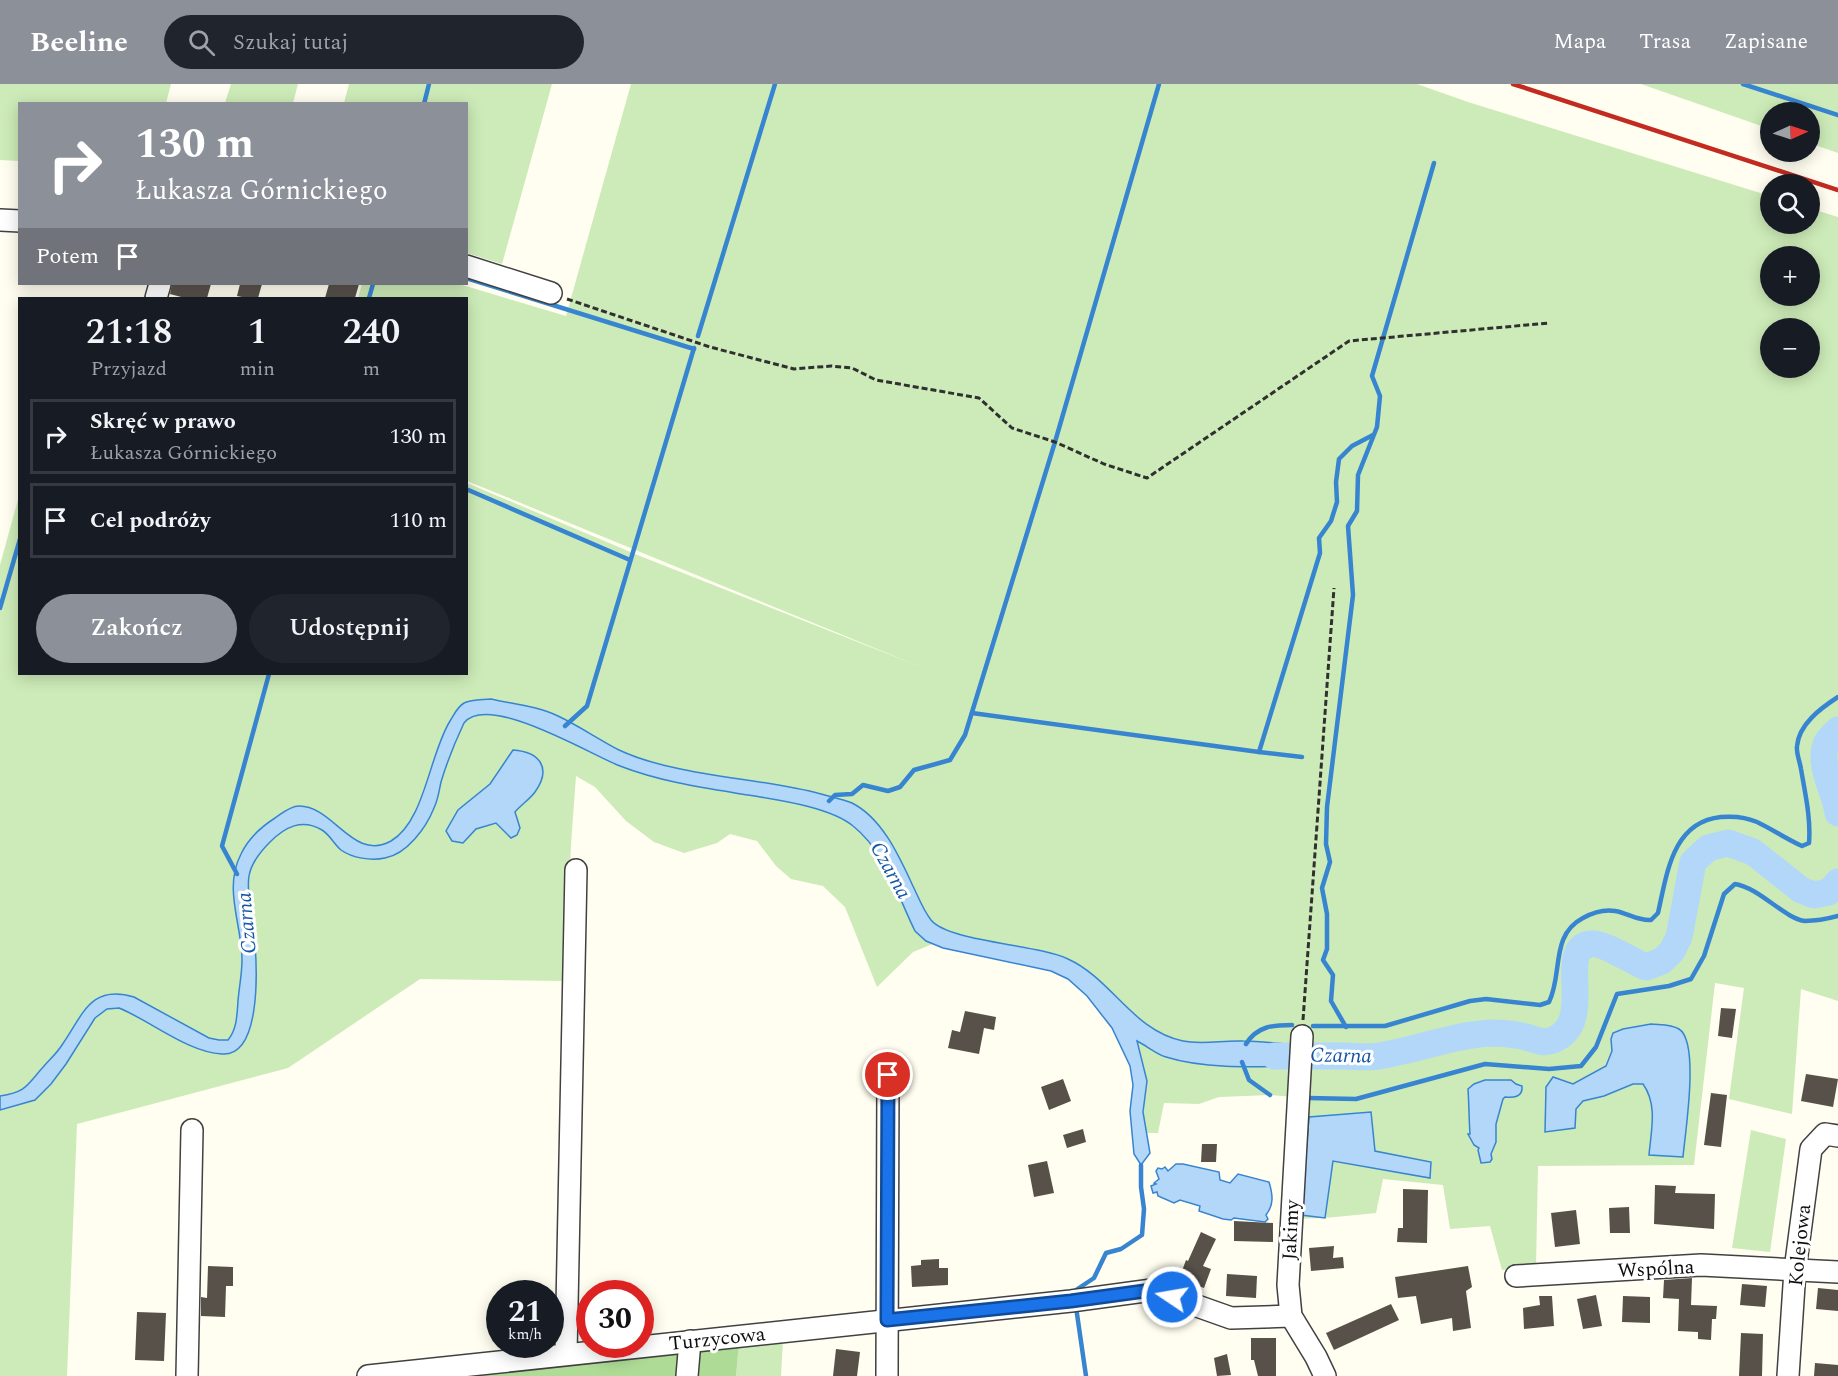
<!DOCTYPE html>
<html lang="pl">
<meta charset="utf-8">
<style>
body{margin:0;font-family:Spectral,serif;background:#20242c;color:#f1f3f6;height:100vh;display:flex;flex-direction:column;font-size:22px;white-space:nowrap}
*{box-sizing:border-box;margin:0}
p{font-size:20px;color:#9ea1a6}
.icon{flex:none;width:33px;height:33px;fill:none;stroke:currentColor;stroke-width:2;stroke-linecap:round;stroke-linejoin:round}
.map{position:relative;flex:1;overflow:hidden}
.side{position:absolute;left:18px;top:213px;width:450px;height:378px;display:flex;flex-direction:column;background:#171b24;border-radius:0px;box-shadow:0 3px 15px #0003}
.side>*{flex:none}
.guide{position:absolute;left:18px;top:18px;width:450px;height:183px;border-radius:0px;box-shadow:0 3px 15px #0003;background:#8c9099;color:#fff;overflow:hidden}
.needle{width:39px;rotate:87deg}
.tools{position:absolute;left:1760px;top:18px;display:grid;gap:12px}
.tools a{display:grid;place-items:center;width:60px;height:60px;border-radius:50%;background:#171b24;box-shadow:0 3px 15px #0003;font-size:30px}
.speed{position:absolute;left:486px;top:1196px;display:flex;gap:12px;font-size:30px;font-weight:700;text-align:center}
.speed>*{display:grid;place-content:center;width:78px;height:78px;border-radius:50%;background:#171b24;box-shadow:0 3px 15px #0003;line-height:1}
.speed small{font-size:15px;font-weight:400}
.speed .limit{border:9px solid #d22;background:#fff;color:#111}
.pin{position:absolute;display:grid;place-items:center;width:51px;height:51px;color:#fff;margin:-26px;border:3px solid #fff;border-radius:50%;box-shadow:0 2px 6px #0007}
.me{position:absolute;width:66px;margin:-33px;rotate:282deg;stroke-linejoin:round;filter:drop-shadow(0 0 4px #0008)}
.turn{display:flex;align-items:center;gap:21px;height:126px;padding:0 18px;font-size:27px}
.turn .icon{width:78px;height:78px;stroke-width:2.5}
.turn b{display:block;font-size:42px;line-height:51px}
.then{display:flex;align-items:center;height:57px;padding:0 18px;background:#0003;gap:12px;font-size:22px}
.eta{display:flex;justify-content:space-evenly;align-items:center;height:102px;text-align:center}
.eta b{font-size:36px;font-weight:600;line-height:42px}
.cta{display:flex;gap:12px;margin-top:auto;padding:12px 18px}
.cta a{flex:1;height:69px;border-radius:36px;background:#8c9099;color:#fff;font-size:24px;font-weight:600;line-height:69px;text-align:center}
.cta a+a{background:#20242c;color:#f1f3f6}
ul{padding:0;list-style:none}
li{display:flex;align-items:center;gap:18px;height:75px;margin:0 12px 9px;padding:0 6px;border:3px solid #363941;border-radius:0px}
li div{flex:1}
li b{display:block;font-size:22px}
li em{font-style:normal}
header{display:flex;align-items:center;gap:36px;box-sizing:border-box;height:84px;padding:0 30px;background:#8c9099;color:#fff}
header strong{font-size:28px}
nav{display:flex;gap:33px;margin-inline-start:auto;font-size:21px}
.search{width:420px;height:54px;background:#20242c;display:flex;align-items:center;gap:15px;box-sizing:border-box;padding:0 21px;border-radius:33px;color:#9ea1a6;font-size:22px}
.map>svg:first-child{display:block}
.green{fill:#cdebb8;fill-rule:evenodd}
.forest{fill:#aedc96}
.water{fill:#b3d7f8;stroke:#3784d1;stroke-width:1.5}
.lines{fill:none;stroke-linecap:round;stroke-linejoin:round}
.stream{stroke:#3784d1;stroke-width:4.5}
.river{stroke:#b3d7f8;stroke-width:27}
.building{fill:#57514a}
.minor-casing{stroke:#414141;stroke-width:24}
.path{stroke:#303030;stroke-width:3;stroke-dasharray:6 3;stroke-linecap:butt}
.minor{stroke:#fff;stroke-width:21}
.rail{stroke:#c32b21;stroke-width:4.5}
.route-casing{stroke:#114b97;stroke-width:15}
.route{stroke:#1a73e8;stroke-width:10}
.labels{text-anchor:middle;stroke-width:6;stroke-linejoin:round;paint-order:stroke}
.street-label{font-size:20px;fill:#0e0e0e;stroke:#fff}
.water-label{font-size:21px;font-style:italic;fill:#1356a5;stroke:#fff}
</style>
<header>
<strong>Beeline</strong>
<div class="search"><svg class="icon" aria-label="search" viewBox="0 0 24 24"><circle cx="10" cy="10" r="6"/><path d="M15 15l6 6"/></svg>Szukaj tutaj</div>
<nav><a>Mapa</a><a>Trasa</a><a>Zapisane</a></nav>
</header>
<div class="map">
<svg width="1838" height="1292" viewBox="0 0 1838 1292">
<rect width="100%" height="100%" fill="#fffef0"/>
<g class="green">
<polygon points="0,0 171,0 166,19 20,20 19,77 0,76"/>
<polygon points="231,0 298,0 293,19 225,19"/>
<polygon points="349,0 552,0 502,180 467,169 466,20 344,19"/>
<path d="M 631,0 L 1417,0 L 1468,18 L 1770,112 L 1770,140 L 1809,140 L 1809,124 L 1838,133 L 1838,917 L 1801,905 L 1792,1030 L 1729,1015 L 1744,904 L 1715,899 L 1694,1081 L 1538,1082 L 1536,1183 L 1502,1186 L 1490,1142 L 1450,1145 L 1443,1101 L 1383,1095 L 1376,1129 L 1325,1134 L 1287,1135 L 1294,1013 L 1270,1011 L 1219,1013 L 1199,1020 L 1164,1019 L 1158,1049 L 1145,1049 L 1143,1028 L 1147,997 L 1137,956 L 1063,881 L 940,857 L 913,868 L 877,903 L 845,823 L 823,802 L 791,795 L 776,782 L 757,757 L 730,750 L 717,759 L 684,769 L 654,758 L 626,737 L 595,703 L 576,692 L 571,760 L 566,897 L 420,895 L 288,984 L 77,1040 L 67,1292 L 0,1292 L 0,481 L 19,412 L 20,590 L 466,590 L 467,399 L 640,472 L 916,581 L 467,397 L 466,214 L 358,214 L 362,200 L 459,200 L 566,232 ZM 1770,172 L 1809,172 L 1809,212 L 1770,212 ZM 1770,244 L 1809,244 L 1809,284 L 1770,284 Z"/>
<polygon points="1641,0 1838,0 1838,69 1809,59 1809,28 1770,28 1770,45"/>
<polygon points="1751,1046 1786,1055 1770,1168 1732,1164"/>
<polygon points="783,1256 781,1292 736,1292 739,1260"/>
</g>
<g class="forest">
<polygon points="739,1260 736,1292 692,1292 698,1265"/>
<polygon points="674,1267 683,1272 681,1292 435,1292"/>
</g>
<g class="water">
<path d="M 491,615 C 513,620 537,622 558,632 C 579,642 598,655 619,666 C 636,674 657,680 676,684 C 724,695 773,697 821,710 C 831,713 843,715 852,719 C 882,734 899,772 912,800 C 918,812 923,826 931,836 C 949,858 1037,860 1068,875 C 1112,895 1133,947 1183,957 C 1203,961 1223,956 1243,957 C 1260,957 1277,959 1294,961 L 1293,982 C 1254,983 1204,985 1166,973 C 1156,970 1147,962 1137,957 L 1147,997 L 1143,1028 L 1150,1069 L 1141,1081 L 1134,1070 L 1130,1027 L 1133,1001 L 1130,982 L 1112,944 L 1087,912 L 1068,895 L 1051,887 L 943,864 L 926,857 L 915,847 C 898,813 885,767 853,742 C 830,723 778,716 748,711 C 705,704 661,698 620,682 C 591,671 488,608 464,639 C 455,658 447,678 441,698 C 439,707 438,716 434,724 C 426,744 407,770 385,774 C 371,777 352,774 341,766 C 334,760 330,751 322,746 C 302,734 285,743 270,758 C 261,767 251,780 249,792 C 246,809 253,842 255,860 C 257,886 261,973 222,970 C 187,968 151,937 119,924 L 107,925 L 95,934 L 66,980 L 51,1000 L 35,1016 L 0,1026 L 0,1012 C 27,1008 27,1001 44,982 C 50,975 57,969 62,961 C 83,931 90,900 134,913 L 209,954 L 219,956 L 228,956 C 237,945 237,931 238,917 C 239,904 242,890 242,876 C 242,840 223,805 241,770 C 248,755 261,743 275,734 C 281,730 290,722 299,722 C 334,722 353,778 391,757 C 425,737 429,671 450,637 C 454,631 457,623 464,619 C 472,615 482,616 491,615 Z"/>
<path d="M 513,666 C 540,668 552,684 535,708 C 530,715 521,721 515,728 L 520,744 L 517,751 L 511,754 L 496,739 L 476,745 L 463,759 L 452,757 L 446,747 L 458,726 L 490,700 Z"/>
<path d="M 1651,940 C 1660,941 1671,940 1679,945 C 1700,958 1685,1049 1683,1073 L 1649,1071 C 1651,1047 1658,1021 1643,1000 L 1633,1000 L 1604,1012 L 1583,1017 L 1576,1025 L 1575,1044 L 1545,1048 L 1546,1003 L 1553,993 L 1573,1000 L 1606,982 L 1612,967 L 1611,955 L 1613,949 L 1623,945 Z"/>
<path d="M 1485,996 L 1511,996 L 1516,1000 L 1522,1002 C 1523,1013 1514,1014 1505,1013 L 1503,1015 L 1496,1040 L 1496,1058 L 1491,1070 L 1492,1075 L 1490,1078 L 1481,1079 L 1478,1066 L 1479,1064 L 1474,1061 L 1468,1050 L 1470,1050 C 1469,1036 1469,1020 1468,1005 L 1474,1000 Z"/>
<polygon points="1371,1028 1375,1067 1431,1078 1430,1094 1333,1077 1325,1134 1301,1131 1309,1033"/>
<path d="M 1176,1080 L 1183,1080 L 1219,1088 L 1220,1096 L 1230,1099 L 1238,1090 L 1269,1098 C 1273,1111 1274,1121 1266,1131 L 1268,1135 L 1265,1138 L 1234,1134 L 1231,1136 L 1223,1135 L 1199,1127 L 1200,1122 L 1180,1116 L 1174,1119 L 1158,1112 L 1157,1108 L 1153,1109 L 1151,1102 L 1156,1100 L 1154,1099 L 1159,1095 L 1156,1087 L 1158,1084 L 1162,1085 L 1165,1083 L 1168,1087 Z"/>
</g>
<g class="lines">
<g class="stream">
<polyline points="1743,0 1838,31"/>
<polyline points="424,20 429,0"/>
<polyline points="466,194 694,265"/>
<polyline points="369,214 373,200"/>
<polyline points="698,252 775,0"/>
<polyline points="466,405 630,476"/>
<polyline points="0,524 20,455"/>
<polyline points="972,629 1259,668 1320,469 1319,454 1331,437 1337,418 1336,398 1339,375 1352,362 1373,351"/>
<polyline points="565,642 587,622 694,264"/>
<polyline points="1259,668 1302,673"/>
<polyline points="829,717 835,711 852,710 863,701 888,707 900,703 914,686 950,676 965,651 1055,358 1159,0"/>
<polyline points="237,790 222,762 269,590"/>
<path d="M 1313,942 L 1385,942 L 1470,917 L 1486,915 L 1540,921 L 1549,918 C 1563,890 1550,851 1583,834 C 1592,829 1603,825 1615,827 C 1628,829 1637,837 1651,836 L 1658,829 C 1667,790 1672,738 1721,733 C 1733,732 1746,733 1757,738 C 1772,745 1786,755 1802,762 L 1809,759 C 1811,734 1805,709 1801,685 C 1800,678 1796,669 1797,662 C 1799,640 1821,624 1838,613"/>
<polyline points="1346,943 1331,917 1333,891 1323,876 1327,865 1327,830 1322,804 1330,778 1326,760 1327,723 1353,511 1348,442 1357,427 1358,391 1377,343 1380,312 1372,292 1434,79"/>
<path d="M 1246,960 C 1257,942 1273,941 1292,941"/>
<polyline points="1242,978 1249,996 1270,1011"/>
<path d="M 1308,1014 L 1356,1015 L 1485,980 L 1549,985 L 1581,982 L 1596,963 L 1617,910 L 1669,902 L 1691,895 L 1704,872 L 1724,810 L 1735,800 C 1760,804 1785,835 1805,837 C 1816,837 1827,835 1838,832"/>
<polyline points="1076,1210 1076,1206 1094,1194 1106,1169 1121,1165 1142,1151 1144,1125 1141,1103 1141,1081"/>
<polyline points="1076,1223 1086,1292"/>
</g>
<g class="river">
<path d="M 1838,646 C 1834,650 1828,655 1826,660 C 1818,683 1835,706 1838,729"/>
<path d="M 1274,972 C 1297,972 1319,972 1342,972 C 1354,972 1367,974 1379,972 C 1416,966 1453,951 1491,949 C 1501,949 1512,950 1522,952 C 1533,954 1542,961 1553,956 C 1598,938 1554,864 1591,860 C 1603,858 1633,878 1646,883 L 1662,877 L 1672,867 L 1679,853 L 1693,778 L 1708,764 L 1728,759 L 1753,768 L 1801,806 L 1814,811 L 1829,808 L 1838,798"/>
</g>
</g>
<g class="building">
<polygon points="172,200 211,200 207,214 185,214 170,210"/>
<polygon points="240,200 262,200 258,214 247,214 237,212"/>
<polygon points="329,200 359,200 355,214 325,214"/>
<polygon points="1721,924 1736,925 1732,954 1718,952"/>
<polygon points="965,927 996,933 994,946 984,944 979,970 948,964 952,946 960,948"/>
<polygon points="1806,990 1838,995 1833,1023 1801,1017"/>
<polygon points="1063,995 1071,1017 1049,1026 1041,1003"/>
<polygon points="1711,1009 1727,1011 1721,1063 1704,1061"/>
<polygon points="1083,1045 1086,1058 1067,1064 1063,1051"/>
<polygon points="1202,1060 1217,1060 1216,1078 1201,1078"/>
<polygon points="1047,1077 1054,1109 1034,1113 1028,1081"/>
<polygon points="1655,1101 1676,1102 1675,1109 1715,1110 1714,1145 1654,1140"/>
<polygon points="1403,1105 1428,1106 1427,1159 1397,1158 1398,1144 1403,1144"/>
<polygon points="1629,1123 1630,1149 1610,1149 1609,1124"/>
<polygon points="1576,1126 1580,1160 1555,1163 1551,1129"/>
<polygon points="1234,1137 1273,1139 1273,1158 1234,1157"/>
<polygon points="1201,1148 1216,1155 1203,1182 1211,1185 1204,1204 1179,1195 1186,1176 1188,1177"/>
<polygon points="1334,1162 1333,1174 1343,1173 1344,1184 1311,1187 1309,1164"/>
<polygon points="939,1175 939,1184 948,1184 948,1201 912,1203 911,1182 921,1181 921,1176"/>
<polygon points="208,1182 233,1183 233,1202 226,1202 225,1233 201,1232 201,1213 207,1214"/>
<polygon points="1468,1182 1472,1203 1466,1207 1471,1244 1453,1247 1452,1234 1421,1240 1416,1212 1398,1214 1395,1193"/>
<polygon points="1227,1190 1257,1192 1256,1214 1226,1212"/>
<polygon points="1692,1194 1691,1221 1717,1222 1716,1235 1712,1235 1711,1256 1698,1255 1698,1248 1678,1247 1679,1215 1663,1214 1664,1196"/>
<polygon points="1742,1200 1767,1202 1765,1223 1740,1221"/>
<polygon points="1818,1204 1838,1206 1838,1227 1816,1225"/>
<polygon points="1596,1211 1602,1242 1583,1245 1577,1215"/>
<polygon points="1539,1212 1552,1212 1554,1242 1524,1245 1523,1224 1540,1221"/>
<polygon points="1623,1212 1650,1213 1650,1239 1622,1238"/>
<polygon points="1391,1220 1399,1236 1334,1266 1326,1249"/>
<polygon points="137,1228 166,1229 164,1277 135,1276"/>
<polygon points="1741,1249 1763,1250 1762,1292 1739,1292"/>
<polygon points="1251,1254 1276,1254 1276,1292 1258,1292 1254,1276 1251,1276"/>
<polygon points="836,1265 860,1268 857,1292 833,1292"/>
<polygon points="1227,1270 1231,1291 1217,1292 1214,1274"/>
<polygon points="1815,1279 1838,1281 1838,1292 1814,1292"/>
</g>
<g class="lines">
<defs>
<g id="minor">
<polyline points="0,136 20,137"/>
<polyline points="466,182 551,209"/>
<polyline points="156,214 160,200"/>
<polyline points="1302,952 1288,1201 1291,1232 1316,1273 1325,1292"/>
<polyline points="1516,1192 1701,1181 1838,1188"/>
<polyline points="566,1270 576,786"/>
<polyline points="187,1292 192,1046"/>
<polyline points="368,1292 1071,1217 1152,1206 1231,1234 1291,1232"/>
<polyline points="687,1292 690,1257"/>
<polyline points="887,1292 888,991"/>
<polyline points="1788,1292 1795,1186 1811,1065 1825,1050 1838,1052"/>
</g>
</defs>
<use href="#minor" class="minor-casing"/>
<g class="path">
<polyline points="567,215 710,263 794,285 831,282 852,284 876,296 979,314 1012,344 1055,358 1104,380 1147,394 1349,257 1549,239"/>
<polyline points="1303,936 1334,504"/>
</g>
<use href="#minor" class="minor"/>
<polyline class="rail" points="1513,0 1838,106"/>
</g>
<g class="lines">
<defs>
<polyline id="route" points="888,991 887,1236 1071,1217 1152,1206 1172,1213"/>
</defs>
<use href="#route" class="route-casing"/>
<use href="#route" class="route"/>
</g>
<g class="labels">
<g class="street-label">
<text transform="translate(1290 1146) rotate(-87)" y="7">Jakimy</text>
<text transform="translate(1799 1161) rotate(-84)" y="7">Kolejowa</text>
<text transform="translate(1656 1184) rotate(-3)" y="7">Wspólna</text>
<text transform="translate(717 1254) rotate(-6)" y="7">Turzycowa</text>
</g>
<g class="water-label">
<text transform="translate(891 786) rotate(61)" y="7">Czarna</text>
<text transform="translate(246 839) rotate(-95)" y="7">Czarna</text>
<text transform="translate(1341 971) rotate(1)" y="7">Czarna</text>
</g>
</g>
</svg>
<div class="tools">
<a><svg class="needle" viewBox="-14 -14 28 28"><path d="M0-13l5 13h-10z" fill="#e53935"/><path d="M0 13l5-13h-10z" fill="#9ea1a6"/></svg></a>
<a><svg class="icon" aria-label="search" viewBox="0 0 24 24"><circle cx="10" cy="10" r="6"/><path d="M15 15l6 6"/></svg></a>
<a>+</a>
<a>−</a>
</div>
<div class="speed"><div>21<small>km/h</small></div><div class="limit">30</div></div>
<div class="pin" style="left:888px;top:991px;background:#d93025"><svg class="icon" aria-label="arrive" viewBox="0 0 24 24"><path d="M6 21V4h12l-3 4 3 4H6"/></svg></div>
<svg class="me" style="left:1172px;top:1213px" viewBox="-20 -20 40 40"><circle r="17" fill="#1a73e8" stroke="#fff" stroke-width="3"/><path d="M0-11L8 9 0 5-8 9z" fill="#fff"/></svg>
<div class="guide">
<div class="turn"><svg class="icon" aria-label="right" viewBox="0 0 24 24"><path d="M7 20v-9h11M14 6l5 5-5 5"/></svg><div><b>130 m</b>Łukasza Górnickiego</div></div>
<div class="then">Potem<svg class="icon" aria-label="arrive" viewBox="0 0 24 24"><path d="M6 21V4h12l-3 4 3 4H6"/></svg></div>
</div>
<section class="side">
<div class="eta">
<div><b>21:18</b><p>Przyjazd</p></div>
<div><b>1</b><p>min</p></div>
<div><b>240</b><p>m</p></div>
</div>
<ul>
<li><svg class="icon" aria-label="right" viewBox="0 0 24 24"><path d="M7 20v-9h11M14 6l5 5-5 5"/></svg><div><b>Skręć w prawo</b><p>Łukasza Górnickiego</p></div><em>130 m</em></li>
<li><svg class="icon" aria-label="arrive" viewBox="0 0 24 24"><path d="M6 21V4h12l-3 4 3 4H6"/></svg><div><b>Cel podróży</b></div><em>110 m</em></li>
</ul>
<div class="cta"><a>Zakończ</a><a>Udostępnij</a></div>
</section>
</div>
